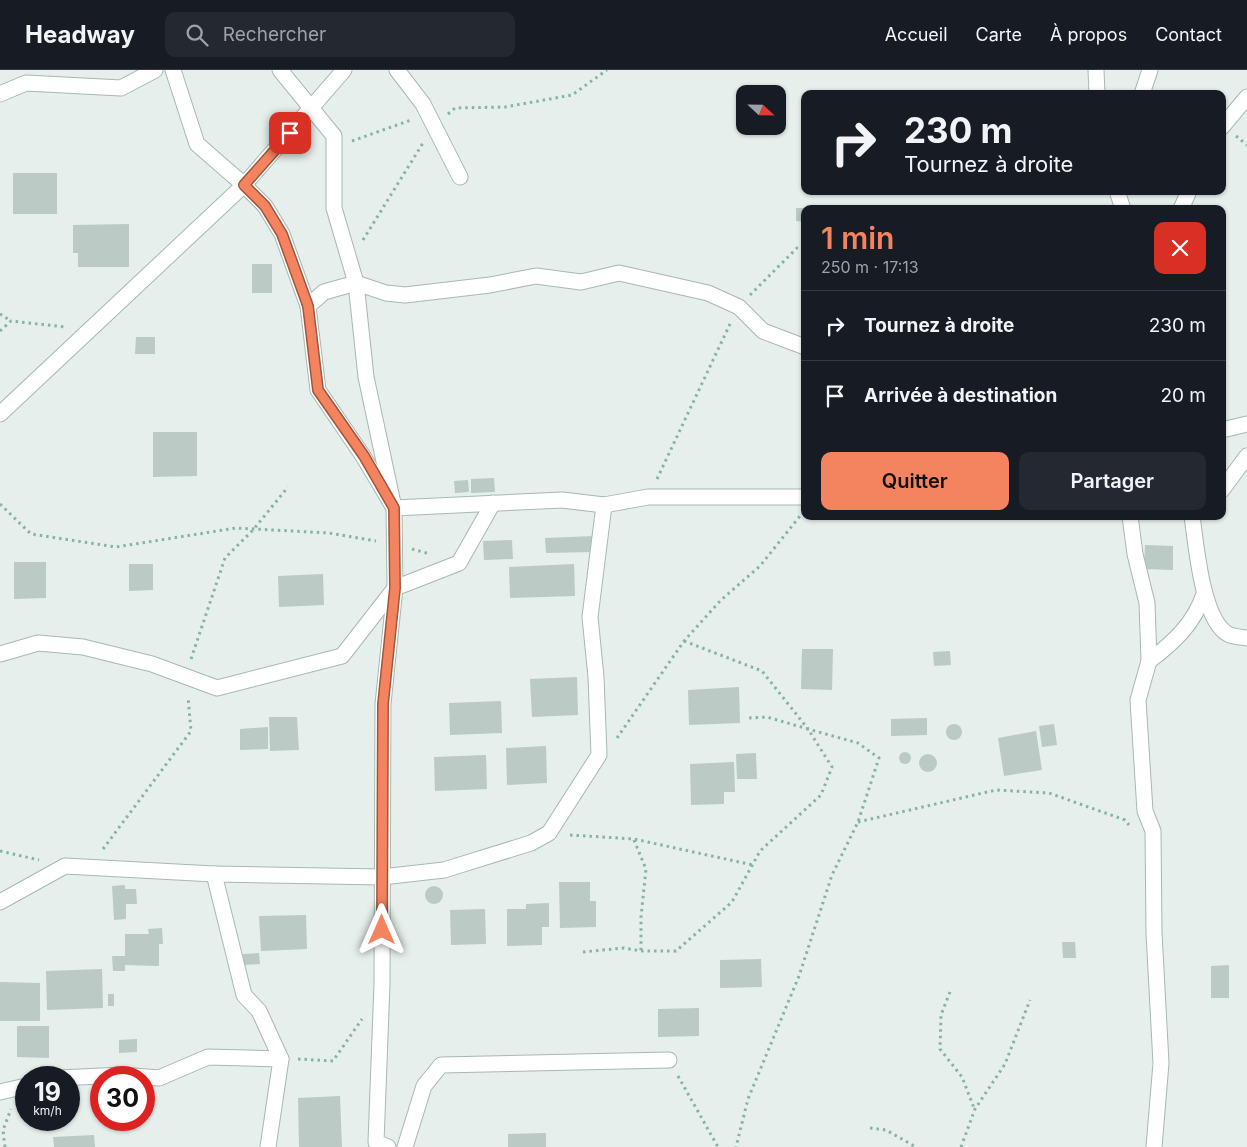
<!DOCTYPE html>
<html lang="fr">
<meta charset="utf-8">
<style>
body{margin:0;font-family:Inter,sans-serif;background:#242831;color:#f1f3f6;height:100vh;display:flex;flex-direction:column;font-size:19px;white-space:nowrap}
*{box-sizing:border-box;margin:0}
p{font-size:16px;color:#9ea1a6}
.icon{flex:none;width:28px;height:28px;fill:none;stroke:currentColor;stroke-width:2;stroke-linecap:round;stroke-linejoin:round}
.map{position:relative;flex:1;overflow:hidden}
.side{position:absolute;left:801px;top:135px;width:425px;height:315px;display:flex;flex-direction:column;background:#171b24;border-radius:10px;box-shadow:0 1px 4px #0004}
.side>*{flex:none}
.top-card{position:absolute;left:801px;top:20px;width:425px;height:105px;border-radius:10px;box-shadow:0 1px 4px #0004;background:#171b24;color:#f1f3f6;overflow:hidden}
.needle{width:32px;rotate:112deg}
.tools{position:absolute;left:736px;top:15px;display:grid;gap:10px}
.tools a{display:grid;place-items:center;width:50px;height:50px;border-radius:10px;background:#171b24;box-shadow:0 1px 4px #0004;font-size:25px}
.speed{position:absolute;left:15px;top:996px;display:flex;gap:10px;font-size:25px;font-weight:700;text-align:center}
.speed>*{display:grid;place-content:center;width:65px;height:65px;border-radius:50%;background:#171b24;box-shadow:0 1px 4px #0004;line-height:1}
.speed small{font-size:12px;font-weight:400}
.speed .limit{border:8px solid #d22;background:#fff;color:#111}
.pin{position:absolute;display:grid;place-items:center;width:42px;height:42px;color:#fff;margin:-21px;border-radius:10px;box-shadow:0 2px 8px #0006}
.me{position:absolute;width:55px;margin:-28px;rotate:0deg;stroke-linejoin:round;filter:drop-shadow(0 0 4px #0008)}
.turn{display:flex;align-items:center;gap:18px;height:105px;padding:0 20px;font-size:22px}
.turn .icon{width:65px;height:65px;stroke-width:2.5}
.turn b{display:block;font-size:35px;line-height:42px}
.round{display:grid;place-items:center;flex:none;width:52px;height:52px;border-radius:10px;background:#242831}
.overview{display:flex;align-items:center;justify-content:space-between;height:85px;padding:0 20px}
h1{font-size:30px;font-weight:600;line-height:38px;color:#f4845f}
.primary-button{display:flex;gap:10px;margin-top:auto;padding:10px 20px}
.primary-button a{flex:1;height:58px;border-radius:10px;background:#f4845f;color:#111;font-size:20px;font-weight:600;line-height:58px;text-align:center}
.primary-button a+a{background:#242831;color:#f1f3f6}
ul{padding:0;list-style:none}
li{display:flex;align-items:center;gap:15px;height:70px;padding:0 20px;border-top:1px solid #363941}
li div{flex:1}
li b{display:block;font-size:19px}
li em{font-style:normal}
header{display:flex;align-items:center;gap:30px;box-sizing:border-box;height:70px;padding:0 25px;background:#171b24;border-bottom:1px solid #363941}
header strong{font-size:24px}
nav{display:flex;gap:28px;margin-inline-start:auto;font-size:18px}
.search{width:350px;height:45px;background:#242831;display:flex;align-items:center;gap:12px;box-sizing:border-box;padding:0 18px;border-radius:10px;color:#9ea1a6;font-size:19px}
.map>svg:first-child{display:block}
.building{fill:#bbcac4}
.lines{fill:none;stroke-linecap:round;stroke-linejoin:round}
.minor-casing{stroke:#a8b8b2;stroke-width:17}
.path{stroke:#86b3a5;stroke-width:3;stroke-dasharray:2.5 4;stroke-linecap:butt}
.minor{stroke:#fff;stroke-width:15}
.route-casing{stroke:#9f563e;stroke-width:12}
.route{stroke:#f4845f;stroke-width:9}
</style>
<header>
<strong>Headway</strong>
<div class="search"><svg class="icon" aria-label="search" viewBox="0 0 24 24"><circle cx="10" cy="10" r="6"/><path d="M15 15l6 6"/></svg>Rechercher</div>
<nav><a>Accueil</a><a>Carte</a><a>À propos</a><a>Contact</a></nav>
</header>
<div class="map">
<svg width="1247" height="1077" viewBox="0 0 1247 1077">
<rect width="100%" height="100%" fill="#e6efeb"/>
<g class="building">
<rect x="13" y="103" width="44" height="41"/>
<polygon points="796,138 805,138 805,152 796,151"/>
<polygon points="129,154 129,197 78,197 78,183 73,183 73,155"/>
<rect x="252" y="194" width="20" height="29"/>
<polygon points="136,267 155,267 155,284 135,284"/>
<polygon points="153,362 197,362 197,406 153,407"/>
<polygon points="494,408 495,422 471,423 471,409"/>
<polygon points="468,410 469,422 455,423 454,411"/>
<polygon points="594,466 594,482 546,483 545,468"/>
<polygon points="512,470 513,489 484,490 483,471"/>
<polygon points="1145,475 1173,476 1173,500 1144,499"/>
<polygon points="14,492 46,492 46,528 14,529"/>
<polygon points="129,494 153,494 153,520 129,521"/>
<polygon points="574,494 575,526 510,528 509,497"/>
<polygon points="323,504 324,535 279,537 278,506"/>
<polygon points="802,579 833,579 832,620 801,619"/>
<polygon points="950,581 951,595 934,596 933,582"/>
<polygon points="577,607 578,645 532,647 530,609"/>
<polygon points="739,617 740,653 689,655 688,620"/>
<polygon points="501,631 502,663 450,665 449,633"/>
<polygon points="269,647 297,647 299,680 270,681"/>
<polygon points="927,648 927,665 891,666 891,649"/>
<circle cx="954" cy="662" r="8"/>
<polygon points="1054,654 1057,675 1042,677 1039,656"/>
<polygon points="268,657 268,679 240,680 240,659"/>
<polygon points="1036,661 1042,700 1004,706 998,668"/>
<polygon points="546,676 547,713 507,715 506,678"/>
<circle cx="905" cy="688" r="6"/>
<polygon points="756,683 757,709 737,709 736,684"/>
<circle cx="928" cy="693" r="9"/>
<polygon points="486,685 487,719 435,721 434,687"/>
<polygon points="734,692 735,722 724,722 724,734 691,735 690,694"/>
<polygon points="559,812 590,812 590,831 596,831 596,857 560,858"/>
<polygon points="125,815 125,819 136,819 137,834 126,834 126,849 114,850 112,816"/>
<circle cx="434" cy="825" r="9"/>
<polygon points="549,833 549,857 542,857 542,875 507,876 507,839 526,839 526,834"/>
<polygon points="485,839 486,874 451,875 450,840"/>
<polygon points="306,845 307,879 261,881 259,846"/>
<polygon points="162,858 163,874 159,874 159,896 125,895 125,901 113,901 112,886 125,886 125,864 149,864 148,859"/>
<polygon points="1062,872 1075,872 1076,888 1063,888"/>
<polygon points="259,883 260,894 244,895 243,884"/>
<polygon points="761,889 762,917 720,918 720,890"/>
<polygon points="1229,895 1229,928 1211,928 1211,896"/>
<polygon points="102,899 103,938 47,940 46,901"/>
<polygon points="0,912 40,913 40,951 0,951"/>
<rect x="108" y="924" width="6" height="12"/>
<polygon points="699,938 699,966 658,967 658,939"/>
<polygon points="17,956 49,956 49,988 17,987"/>
<polygon points="137,969 137,982 119,983 119,970"/>
<polygon points="340,1026 342,1077 299,1077 298,1028"/>
<polygon points="546,1063 546,1077 508,1077 508,1064"/>
<polygon points="94,1065 95,1077 54,1077 53,1067"/>
</g>
<g class="lines">
<defs>
<g id="minor">
<polyline points="173,0 197,74 244,115 265,136 282,164 308,236 318,320 363,386 394,438 366,307 356,213 334,138 334,66 280,0"/>
<polyline points="397,0 423,34 460,107"/>
<polyline points="1096,0 1097,24"/>
<polyline points="0,24 26,13 121,18 155,0"/>
<polyline points="1142,24 1150,0"/>
<polyline points="1222,57 1247,27"/>
<polyline points="1117,121 1123,139"/>
<polyline points="1181,139 1189,121"/>
<polyline points="308,236 324,222 356,213 386,223 405,225 490,215 536,206 581,212 619,203 708,223 739,237 763,261 805,277"/>
<polyline points="0,344 244,115 344,0"/>
<polyline points="1222,360 1247,354"/>
<polyline points="1222,420 1247,386"/>
<polyline points="1130,446 1135,484 1147,533 1149,591 1138,630 1145,741 1153,761 1154,863 1161,993 1154,1077"/>
<path d="M 1192,446 C 1196,474 1202,550 1228,564 C 1233,567 1241,567 1247,568"/>
<polyline points="0,584 38,573 83,577 152,594 217,618 342,586 395,518 459,493 493,433"/>
<path d="M 1149,591 C 1173,573 1194,554 1204,524"/>
<polyline points="214,804 382,807 444,800 531,773 549,763 599,685 596,607 590,547 604,435"/>
<polyline points="0,832 65,796 214,804 244,925 259,941 281,989 268,1077"/>
<polyline points="59,1008 122,1005 159,1008 208,987 281,989"/>
<polyline points="0,1022 26,1016"/>
<polyline points="388,1077 376,1072 382,914 383,634 395,518 394,438 562,430 604,435 648,427 805,427"/>
<polyline points="405,1077 424,1016 441,995 669,990"/>
</g>
</defs>
<use href="#minor" class="minor-casing"/>
<g class="path">
<polyline points="448,44 455,38 505,37 572,25 607,0"/>
<polyline points="1236,66 1247,75"/>
<polyline points="352,71 411,50"/>
<polyline points="363,170 423,73"/>
<polyline points="750,225 797,178 805,178"/>
<polyline points="0,244 11,251"/>
<polyline points="0,261 11,251 66,257"/>
<polyline points="657,409 730,254"/>
<polyline points="0,434 31,464 116,477 236,458 329,463 376,471"/>
<polyline points="412,479 430,484"/>
<polyline points="684,571 762,601 808,659 858,673 879,688 858,752 832,805 799,906 748,1029 736,1077"/>
<polyline points="191,589 225,488 253,460 288,417"/>
<polyline points="617,668 684,571 721,530 760,496 800,446"/>
<polyline points="858,752 996,720 1049,723 1125,750 1129,755"/>
<polyline points="570,765 634,769 753,795"/>
<polyline points="634,770 646,799 641,847 641,881"/>
<polyline points="103,779 191,661 188,627"/>
<polyline points="0,781 39,790"/>
<polyline points="583,882 624,878 641,881 676,881 732,832 760,781 821,725 832,697 808,659 767,647 749,648"/>
<polyline points="950,922 941,945 940,979 962,1007 974,1038"/>
<polyline points="298,989 333,991 362,949"/>
<polyline points="678,1006 718,1077"/>
<polyline points="870,1058 886,1060 916,1077"/>
<polyline points="5,1077 3,1060 11,1039"/>
<polyline points="961,1077 975,1039 1005,994 1030,930"/>
</g>
<use href="#minor" class="minor"/>
</g>
<g class="lines">
<defs>
<polyline id="route" points="290,63 244,115 265,136 282,164 308,236 318,320 364,386 394,438 395,518 383,634 382,860"/>
</defs>
<use href="#route" class="route-casing"/>
<use href="#route" class="route"/>
</g>
</svg>
<div class="tools">
<a><svg class="needle" viewBox="-14 -14 28 28"><path d="M0-13l5 13h-10z" fill="#e53935"/><path d="M0 13l5-13h-10z" fill="#9ea1a6"/></svg></a>
</div>
<div class="speed"><div>19<small>km/h</small></div><div class="limit">30</div></div>
<div class="pin" style="left:290px;top:63px;background:#d93025"><svg class="icon" aria-label="arrive" viewBox="0 0 24 24"><path d="M6 21V4h12l-3 4 3 4H6"/></svg></div>
<svg class="me" style="left:382px;top:860px" viewBox="-20 -20 40 40"><path d="M0-17L14 15 0 8-14 15z" fill="#f4845f" stroke="#fff" stroke-width="4"/></svg>
<div class="top-card">
<div class="turn"><svg class="icon" aria-label="right" viewBox="0 0 24 24"><path d="M7 20v-9h11M14 6l5 5-5 5"/></svg><div><b>230 m</b>Tournez à droite</div></div>
</div>
<section class="side">
<div class="overview"><div><h1>1 min</h1><p>250 m · 17:13</p></div><a class="round" style="background:#d93025;color:#fff"><svg class="icon" aria-label="close" viewBox="0 0 24 24"><path d="M6 6l12 12M18 6L6 18"/></svg></a></div>
<ul>
<li><svg class="icon" aria-label="right" viewBox="0 0 24 24"><path d="M7 20v-9h11M14 6l5 5-5 5"/></svg><div><b>Tournez à droite</b></div><em>230 m</em></li>
<li><svg class="icon" aria-label="arrive" viewBox="0 0 24 24"><path d="M6 21V4h12l-3 4 3 4H6"/></svg><div><b>Arrivée à destination</b></div><em>20 m</em></li>
</ul>
<div class="primary-button"><a>Quitter</a><a>Partager</a></div>
</section>
</div>
